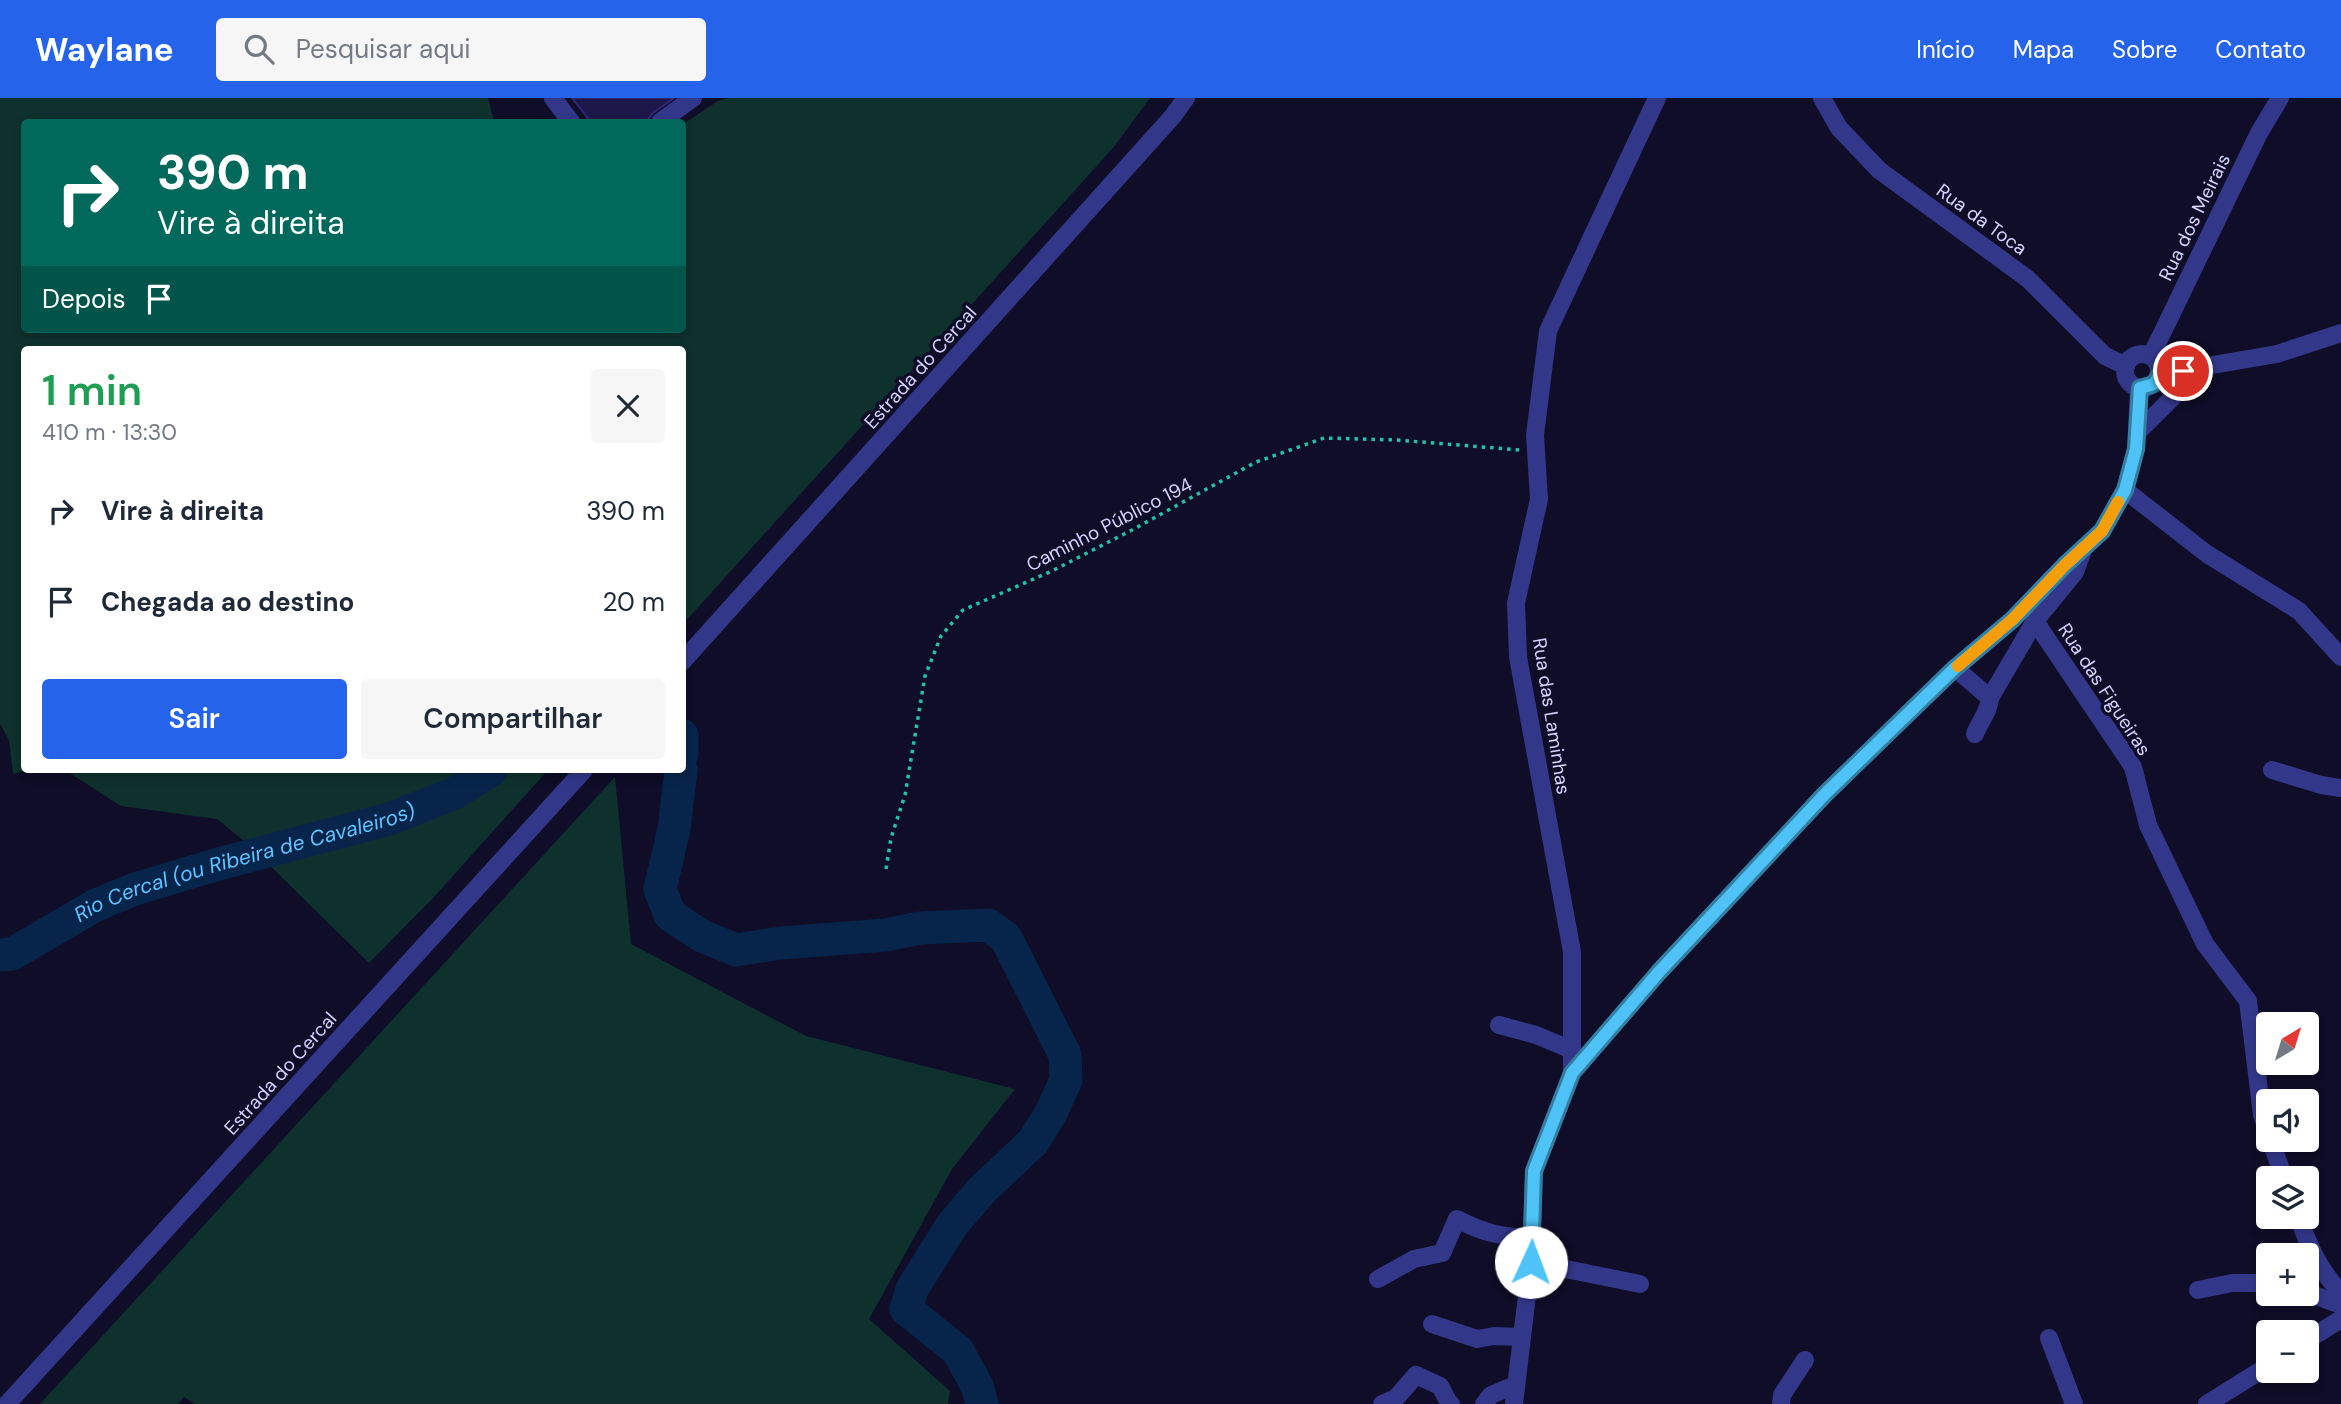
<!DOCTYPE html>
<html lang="pt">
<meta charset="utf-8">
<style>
body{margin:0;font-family:"DM Sans",sans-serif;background:#f6f6f7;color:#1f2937;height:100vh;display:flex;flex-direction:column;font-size:26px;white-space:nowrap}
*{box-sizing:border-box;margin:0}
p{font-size:23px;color:#747a83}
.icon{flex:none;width:38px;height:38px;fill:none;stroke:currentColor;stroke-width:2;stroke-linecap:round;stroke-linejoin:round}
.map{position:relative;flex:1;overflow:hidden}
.drawer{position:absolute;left:21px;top:248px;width:665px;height:427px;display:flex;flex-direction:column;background:#fff;border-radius:7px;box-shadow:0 4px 10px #0003}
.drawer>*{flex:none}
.hud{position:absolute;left:21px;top:21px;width:665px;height:214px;border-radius:7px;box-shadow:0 4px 10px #0003;background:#00695c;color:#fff;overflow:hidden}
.needle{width:46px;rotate:38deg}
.controls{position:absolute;left:2256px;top:914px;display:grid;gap:14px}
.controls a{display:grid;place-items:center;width:63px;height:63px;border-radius:7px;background:#fff;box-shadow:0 4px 10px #0003;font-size:35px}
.pin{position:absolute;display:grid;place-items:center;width:60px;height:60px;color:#fff;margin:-30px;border:4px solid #fff;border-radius:50%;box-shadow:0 2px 7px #0007}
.me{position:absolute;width:77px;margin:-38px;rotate:2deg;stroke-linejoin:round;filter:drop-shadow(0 0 5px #0008)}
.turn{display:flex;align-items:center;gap:24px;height:147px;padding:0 21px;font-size:32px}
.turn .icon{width:91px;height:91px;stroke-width:2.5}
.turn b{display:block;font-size:49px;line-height:60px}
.then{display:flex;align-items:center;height:66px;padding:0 21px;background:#0003;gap:14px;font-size:26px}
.round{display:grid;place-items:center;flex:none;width:74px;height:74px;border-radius:7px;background:#f6f6f7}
.summary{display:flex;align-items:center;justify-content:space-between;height:119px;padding:0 21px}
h1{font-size:42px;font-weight:600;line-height:52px;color:#1e9e55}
.action{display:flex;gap:14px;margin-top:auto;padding:14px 21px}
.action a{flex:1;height:80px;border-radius:7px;background:#2563eb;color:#fff;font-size:28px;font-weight:600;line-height:80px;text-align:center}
.action a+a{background:#f6f6f7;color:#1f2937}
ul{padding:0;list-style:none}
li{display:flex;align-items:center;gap:21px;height:91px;padding:0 21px}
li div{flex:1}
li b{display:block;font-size:26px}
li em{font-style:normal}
header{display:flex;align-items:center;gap:42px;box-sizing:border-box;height:98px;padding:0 35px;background:#2563eb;color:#fff}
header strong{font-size:33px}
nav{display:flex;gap:38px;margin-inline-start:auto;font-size:24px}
.search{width:490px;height:63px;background:#f6f6f7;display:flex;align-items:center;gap:18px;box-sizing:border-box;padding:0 24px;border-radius:7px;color:#747a83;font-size:26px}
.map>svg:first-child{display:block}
.green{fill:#0f312d}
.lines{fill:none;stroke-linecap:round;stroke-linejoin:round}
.river{stroke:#07254b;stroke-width:33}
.building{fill:#1d1749;stroke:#312777;stroke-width:2}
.path{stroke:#23c2ac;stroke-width:3.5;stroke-dasharray:3.5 5;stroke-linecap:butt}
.minor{stroke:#33378a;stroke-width:18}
.route-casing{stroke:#337fa1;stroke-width:18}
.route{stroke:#4fc3f7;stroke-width:12}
.slow{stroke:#f59e0b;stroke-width:12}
.labels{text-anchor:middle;stroke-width:7;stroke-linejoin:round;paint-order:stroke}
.street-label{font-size:19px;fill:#d4d2ff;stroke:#0f0d27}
.water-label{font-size:21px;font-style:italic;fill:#60c2ff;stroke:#0f0d27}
</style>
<header>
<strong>Waylane</strong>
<div class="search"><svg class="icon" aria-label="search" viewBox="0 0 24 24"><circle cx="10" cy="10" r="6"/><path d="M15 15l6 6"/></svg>Pesquisar aqui</div>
<nav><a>Início</a><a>Mapa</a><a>Sobre</a><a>Contato</a></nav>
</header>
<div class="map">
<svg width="2341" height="1306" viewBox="0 0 2341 1306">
<rect width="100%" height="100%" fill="#0f0d27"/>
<g class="green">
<polygon points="0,0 488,0 494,24 24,24 24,231 682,231 683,26 718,3 728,0 1150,0 1113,50 683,526 682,252 24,252 24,672 28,672 13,676 9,642 0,626"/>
<polygon points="65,672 548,672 434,799 369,865 249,747 217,721 121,708"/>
<polygon points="615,679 631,846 806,938 1015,991 952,1071 869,1221 950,1293 948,1306 195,1306 184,1299 178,1306 40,1306"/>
</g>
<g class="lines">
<g class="river">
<polyline points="682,637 682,656"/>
<polyline points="681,672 674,731 660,791 670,817 702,838 736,852 781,845 886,837 920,830 988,827 1006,840 1065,957 1066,982 1051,1015 1033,1044 982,1092 952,1127 912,1191 906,1211 958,1253 977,1288 982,1306"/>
<path id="s1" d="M 0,857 L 12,856 L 96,807 L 135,791 L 215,767 L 389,721 L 455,695 L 491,672"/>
</g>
</g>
<polygon class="building" points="572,0 674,0 653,15 646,24 591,24"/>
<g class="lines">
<polyline class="path" points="886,771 891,740 905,697 925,578 941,538 963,512 1052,473 1132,432 1256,364 1324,340 1397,342 1520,352"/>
<g class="minor">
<polyline points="553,0 571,24"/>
<polyline points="1822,0 1839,30 1879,72 2028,181 2105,258 2126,268"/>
<polyline points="660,24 693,0"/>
<circle cx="2142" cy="273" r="17"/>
<polyline points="2151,258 2259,35 2280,0"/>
<polyline points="2160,276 2277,256 2341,235"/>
<polyline points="2137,335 2181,291 2194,284 2207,270"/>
<polyline points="2125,392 2207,456 2299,513 2341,559"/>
<polyline points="2082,455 2075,474 2035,523 2133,669 2148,727 2205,846 2248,903 2262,1017 2268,1035"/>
<polyline points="682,564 1173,18 1186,0"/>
<polyline points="1955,570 1990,600 2035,523"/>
<path d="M 1975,636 C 1980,623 1989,614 1990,600"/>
<polyline points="2272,672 2321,687 2341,690"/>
<polyline points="1499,927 1536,937 1572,952"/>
<polyline points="1572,975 1572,854 1518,559 1516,505 1539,401 1535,337 1548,233 1657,0"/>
<polyline points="2270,1041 2284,1080"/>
<path d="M 2298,1118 C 2308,1147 2320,1173 2341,1195"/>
<polyline points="1531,1164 1640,1186"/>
<path d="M 1378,1181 L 1414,1161 L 1442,1155 L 1457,1121 C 1483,1135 1503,1139 1531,1140"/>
<polyline points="2198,1192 2232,1185 2268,1185"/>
<polyline points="2306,1194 2341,1207"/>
<polyline points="1432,1226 1477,1241 1494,1238 1521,1239"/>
<polyline points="2049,1240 2074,1306"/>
<polyline points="2306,1243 2341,1221"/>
<polyline points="7,1306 584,672"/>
<polyline points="1382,1306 1396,1300 1416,1277 1440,1288 1449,1305 1451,1306"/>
<polyline points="1484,1306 1491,1297 1515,1287"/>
<polyline points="1514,1306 1531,1164 1534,1073 1572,975 1659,874 1825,696 1955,570 2013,521 2065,467 2102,433 2125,392 2136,351 2139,291"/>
<polyline points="1781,1306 1782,1297 1805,1262"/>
<polyline points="2207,1306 2268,1268"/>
</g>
</g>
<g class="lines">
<defs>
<polyline id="route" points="1531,1164 1534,1073 1572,975 1659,874 1825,696 1955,570 2013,521 2065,467 2102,433 2125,392 2136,351 2140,290 2154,286 2160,276 2183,273"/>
</defs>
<use href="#route" class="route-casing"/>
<use href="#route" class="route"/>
<polyline class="slow" points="1958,568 2013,521 2065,467 2102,433 2118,404"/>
</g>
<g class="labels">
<g class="street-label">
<text transform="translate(2194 119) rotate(-64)" y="7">Rua dos Meirais</text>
<text transform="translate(1982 121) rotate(36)" y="7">Rua da Toca</text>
<text transform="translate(920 269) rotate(-48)" y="7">Estrada do Cercal</text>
<text transform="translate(1109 426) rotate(-27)" y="7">Caminho Público 194</text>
<text transform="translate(2105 591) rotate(57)" y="7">Rua das Figueiras</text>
<text transform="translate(1552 618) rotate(81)" y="7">Rua das Laminhas</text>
<text transform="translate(280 975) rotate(-48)" y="7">Estrada do Cercal</text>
</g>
<g class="water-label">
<text dy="7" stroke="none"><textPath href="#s1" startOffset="264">Rio Cercal (ou Ribeira de Cavaleiros)</textPath></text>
</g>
</g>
</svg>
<div class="controls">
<a><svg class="needle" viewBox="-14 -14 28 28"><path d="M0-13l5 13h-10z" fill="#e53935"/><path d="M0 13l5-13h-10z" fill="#747a83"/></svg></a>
<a><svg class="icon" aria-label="sound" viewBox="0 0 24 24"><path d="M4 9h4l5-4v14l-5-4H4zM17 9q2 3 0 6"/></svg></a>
<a><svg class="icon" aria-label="layers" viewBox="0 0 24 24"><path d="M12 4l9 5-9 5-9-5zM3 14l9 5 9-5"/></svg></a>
<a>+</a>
<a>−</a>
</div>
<div class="pin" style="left:2183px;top:273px;background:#d93025"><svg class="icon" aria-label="arrive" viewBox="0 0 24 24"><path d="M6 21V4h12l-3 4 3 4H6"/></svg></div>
<svg class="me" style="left:1531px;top:1164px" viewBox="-20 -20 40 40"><circle r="19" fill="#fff"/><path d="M0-13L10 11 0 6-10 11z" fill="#4fc3f7"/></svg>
<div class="hud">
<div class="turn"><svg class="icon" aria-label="right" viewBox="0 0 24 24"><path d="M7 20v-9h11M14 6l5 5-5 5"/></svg><div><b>390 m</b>Vire à direita</div></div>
<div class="then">Depois<svg class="icon" aria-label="arrive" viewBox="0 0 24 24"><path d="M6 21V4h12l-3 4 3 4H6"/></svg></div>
</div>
<section class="drawer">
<div class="summary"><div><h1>1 min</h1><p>410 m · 13:30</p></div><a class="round"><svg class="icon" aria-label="close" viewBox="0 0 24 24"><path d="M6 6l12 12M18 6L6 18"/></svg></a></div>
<ul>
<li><svg class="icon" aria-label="right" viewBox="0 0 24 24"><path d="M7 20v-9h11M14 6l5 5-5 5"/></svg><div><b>Vire à direita</b></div><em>390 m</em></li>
<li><svg class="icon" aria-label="arrive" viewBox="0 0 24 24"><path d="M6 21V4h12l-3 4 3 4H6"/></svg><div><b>Chegada ao destino</b></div><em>20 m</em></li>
</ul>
<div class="action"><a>Sair</a><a>Compartilhar</a></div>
</section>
</div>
